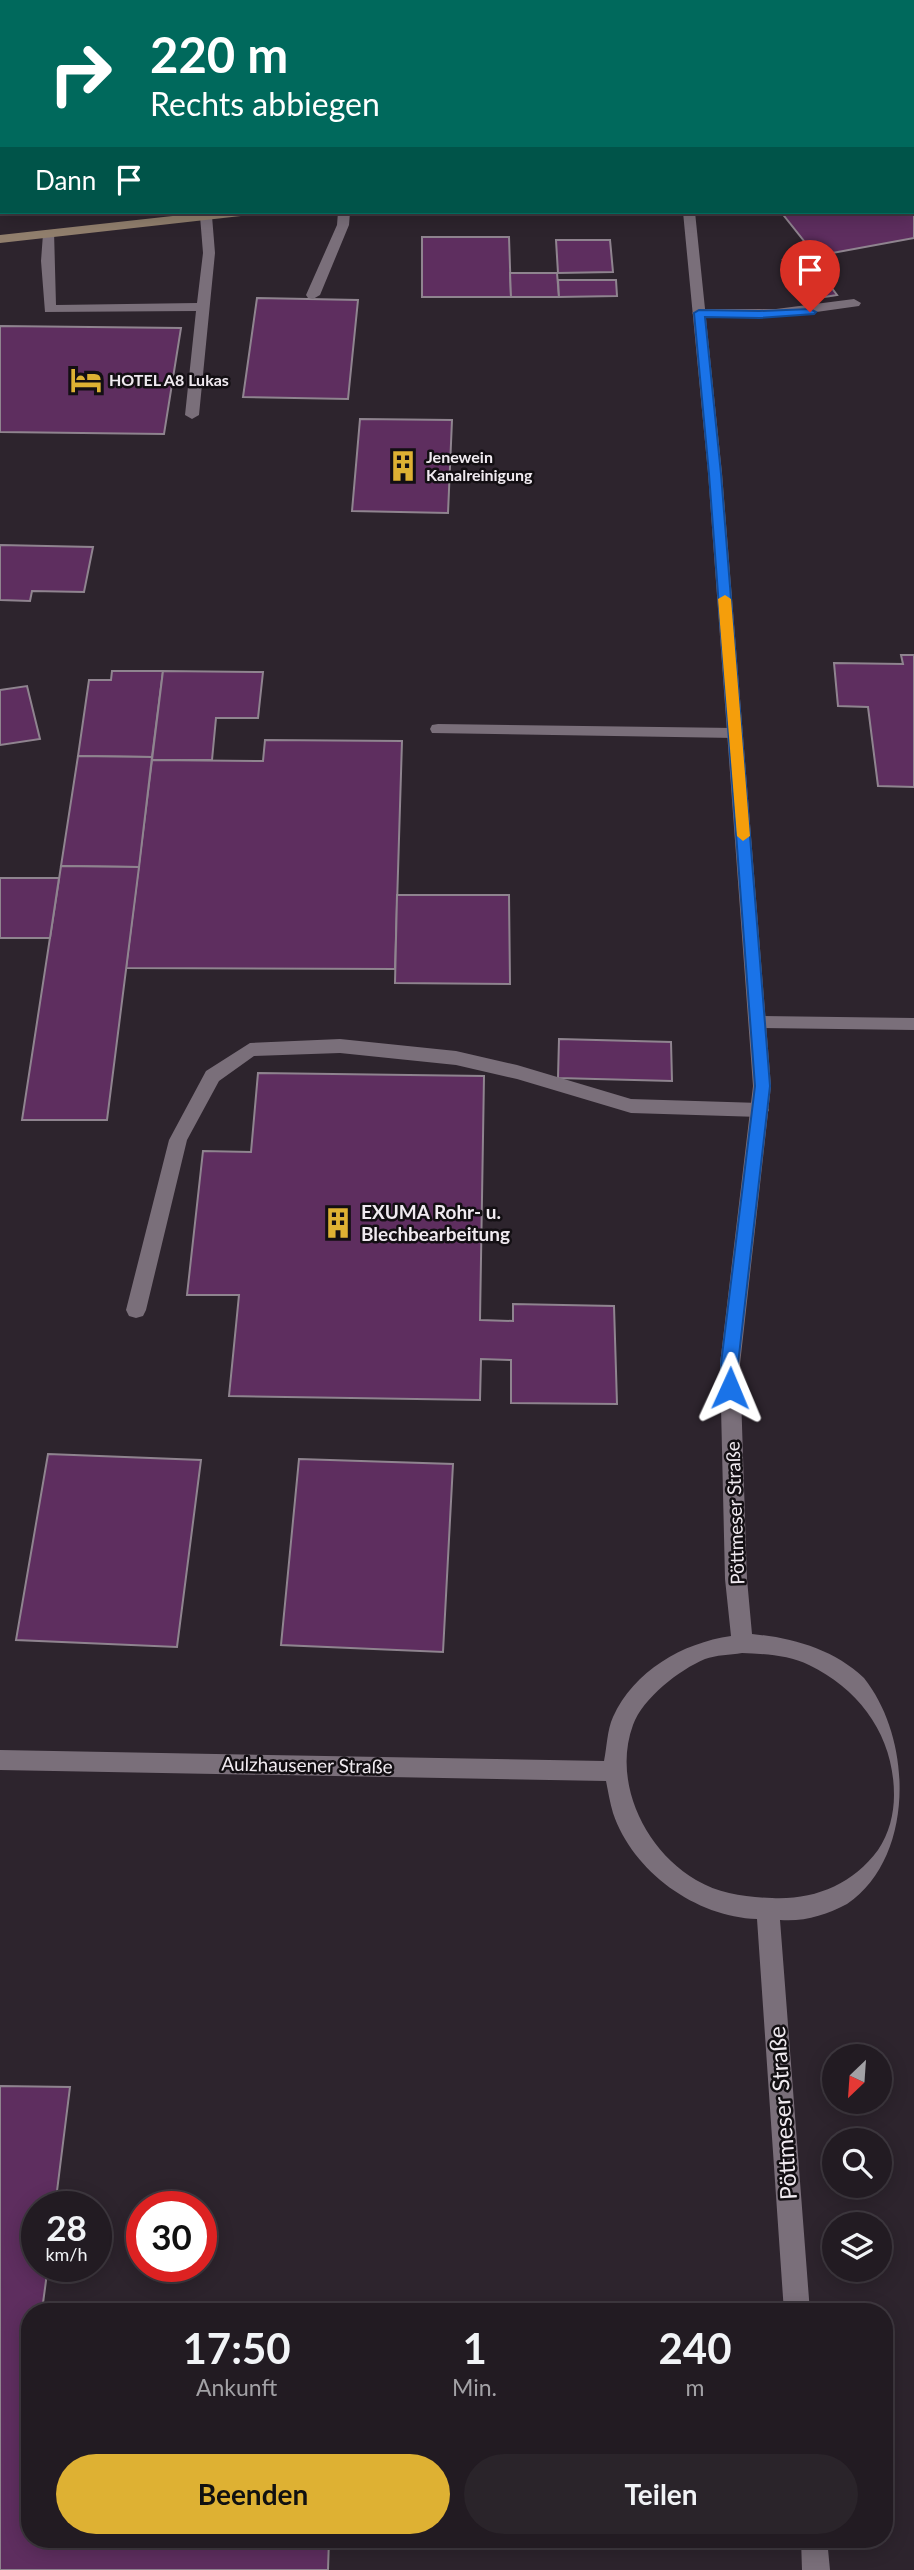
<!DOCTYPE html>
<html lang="de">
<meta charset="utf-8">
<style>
body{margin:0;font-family:Lato,sans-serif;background:#2a242a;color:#f1f3f6;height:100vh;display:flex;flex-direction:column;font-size:26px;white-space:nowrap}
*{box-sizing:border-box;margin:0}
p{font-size:23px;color:#a2a1a5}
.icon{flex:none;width:38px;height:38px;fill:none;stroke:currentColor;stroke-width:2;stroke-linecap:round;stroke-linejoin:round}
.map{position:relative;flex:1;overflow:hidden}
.panel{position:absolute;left:21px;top:2303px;width:872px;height:245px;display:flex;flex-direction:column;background:#221b22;border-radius:28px;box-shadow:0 4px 18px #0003,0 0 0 2px #3f3940}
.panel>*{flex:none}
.banner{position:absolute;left:0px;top:0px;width:915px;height:214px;box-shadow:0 4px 18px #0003,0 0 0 2px #3f3940;background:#00695c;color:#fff;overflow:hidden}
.needle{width:46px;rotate:205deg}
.controls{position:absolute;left:822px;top:2044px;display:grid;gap:14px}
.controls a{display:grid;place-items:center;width:70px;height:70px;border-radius:50%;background:#221b22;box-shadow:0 4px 18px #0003,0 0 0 2px #3f3940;font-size:35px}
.speed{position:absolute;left:21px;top:2191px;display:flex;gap:14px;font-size:35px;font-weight:700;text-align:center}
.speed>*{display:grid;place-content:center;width:91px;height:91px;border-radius:50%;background:#221b22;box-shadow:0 4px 18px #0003,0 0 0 2px #3f3940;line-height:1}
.speed small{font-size:18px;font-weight:400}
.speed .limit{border:10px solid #d22;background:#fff;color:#111}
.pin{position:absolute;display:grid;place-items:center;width:60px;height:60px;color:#fff;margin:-72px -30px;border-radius:50% 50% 50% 0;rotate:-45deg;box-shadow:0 0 7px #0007}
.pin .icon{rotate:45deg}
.me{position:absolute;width:77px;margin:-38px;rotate:1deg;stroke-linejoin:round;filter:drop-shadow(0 0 5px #0008)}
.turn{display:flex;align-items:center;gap:24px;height:147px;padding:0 35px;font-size:32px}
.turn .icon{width:91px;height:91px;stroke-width:2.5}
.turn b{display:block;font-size:49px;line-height:60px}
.then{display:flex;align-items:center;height:66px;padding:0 35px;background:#0003;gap:14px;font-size:26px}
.eta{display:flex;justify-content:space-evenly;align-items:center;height:119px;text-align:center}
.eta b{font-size:42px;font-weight:700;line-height:49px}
.action{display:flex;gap:14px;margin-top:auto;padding:14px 35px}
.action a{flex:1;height:80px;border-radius:42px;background:#deb133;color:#111;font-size:28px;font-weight:700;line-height:80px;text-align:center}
.action a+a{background:#2a242a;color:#f1f3f6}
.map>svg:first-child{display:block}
.building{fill:#5e2e5f;stroke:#8f848f;stroke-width:2}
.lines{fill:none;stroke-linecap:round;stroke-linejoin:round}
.service{fill:#7a6f7a;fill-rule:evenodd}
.minor{fill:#7a6f7a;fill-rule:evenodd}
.secondary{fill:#917f6d;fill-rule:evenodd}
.route{fill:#1a73e8;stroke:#114b97;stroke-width:2}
.slow{fill:#f59e0b}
.labels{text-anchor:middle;stroke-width:5;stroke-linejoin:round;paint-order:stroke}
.far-poi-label{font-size:16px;font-weight:bold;fill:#f0eaf0;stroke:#130f13;text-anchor:start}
.poi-label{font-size:19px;font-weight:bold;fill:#f0eaf0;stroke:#130f13;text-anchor:start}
.street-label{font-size:19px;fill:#f0eaf0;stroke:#130f13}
.near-street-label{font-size:23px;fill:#f0eaf0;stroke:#130f13}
</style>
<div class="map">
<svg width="914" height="2570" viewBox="0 0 914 2570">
<rect width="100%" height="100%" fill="#2d242d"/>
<g class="building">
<polygon points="914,176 914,238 816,256 781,212 914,212"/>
<polygon points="422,237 509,237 511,297 422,297"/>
<polygon points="556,240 610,240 613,272 558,273"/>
<polygon points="808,256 837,295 812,299 783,260"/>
<polygon points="510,273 557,273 559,297 511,297"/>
<polygon points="558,280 616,280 617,296 559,297"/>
<polygon points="257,298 358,300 348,399 243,397"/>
<polygon points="0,326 181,328 164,434 0,432"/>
<polygon points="360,419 452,420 448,513 352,511"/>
<polygon points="0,545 93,547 84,592 32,591 30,601 0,600"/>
<polygon points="901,655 914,655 914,787 878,786 868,707 838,706 834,663 903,664"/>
<polygon points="112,671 163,671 152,757 78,756 89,680 111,680"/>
<polygon points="163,671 263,672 258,718 216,718 212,760 152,760"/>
<polygon points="27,686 40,739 0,745 0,690"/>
<polygon points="265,740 402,741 395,969 126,968 152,760 263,761"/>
<polygon points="78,756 152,757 139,867 61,866"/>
<polygon points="61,866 139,867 107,1120 22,1120"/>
<polygon points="0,878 59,878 50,938 0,938"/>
<polygon points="397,895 509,895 510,984 395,983"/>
<polygon points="559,1039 671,1042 672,1081 558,1078"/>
<polygon points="258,1073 484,1076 480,1320 513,1321 513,1304 614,1306 617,1404 511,1403 511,1360 481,1359 480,1400 229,1396 239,1295 187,1295 203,1151 251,1152"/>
<polygon points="48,1454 201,1460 177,1647 16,1640"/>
<polygon points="299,1459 453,1464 443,1652 281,1645"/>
<polygon points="0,2086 70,2087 55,2207 37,2207 37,2266 48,2266 43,2303 341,2311 30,2312 30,2539 329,2539 328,2570 0,2570"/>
</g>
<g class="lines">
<g class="service">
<polygon points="206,212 212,216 215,253 199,415 192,419 185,415 196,311 45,312 41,261 43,234 44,231 54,231 56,305 197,303 203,253 200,216"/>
<polygon points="338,212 350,212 349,225 320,295 313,299 308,298 306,295 337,225"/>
<polygon points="854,299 861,303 859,306 795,315 699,317 692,313 699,309 776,309"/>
<polygon points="438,724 735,728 743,733 735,738 432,733 430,729 432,725"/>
<polygon points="758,1016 914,1018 914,1030 758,1028 752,1027 749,1022 752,1017"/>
<polygon points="340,1039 456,1051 517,1065 631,1099 760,1103 766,1105 769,1110 766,1115 760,1117 631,1113 517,1079 456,1065 340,1053 254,1056 219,1081 187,1140 146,1310 143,1316 136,1318 129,1316 126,1310 169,1140 206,1071 250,1043"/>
</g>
<g class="minor">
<path d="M 683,212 L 695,212 L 722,473 L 771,1086 L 740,1364 L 747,1579 L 752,1634 C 793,1638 833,1649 864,1678 C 914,1741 914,1859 847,1904 C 826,1915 804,1922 780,1920 L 810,2312 L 784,2312 L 757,1919 C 696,1917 633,1872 613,1813 C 610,1803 608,1791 606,1781 L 0,1770 L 0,1750 L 604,1761 C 607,1747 607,1730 613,1717 C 634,1671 682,1643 731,1636 L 725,1579 L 720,1364 L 753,1086 L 708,473 ZM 742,1653 C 764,1654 789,1655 809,1665 C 861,1690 894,1737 894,1795 C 894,1814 889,1834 878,1850 C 852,1885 814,1900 772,1898 C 745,1897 720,1894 696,1880 C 645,1850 612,1782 633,1725 C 643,1698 679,1670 705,1659 C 716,1655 730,1655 742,1653 Z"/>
<polygon points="801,2539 827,2539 830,2570 802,2570"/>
</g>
<polygon class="secondary" points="209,212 247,212 241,216 0,243 0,235"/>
</g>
<polygon class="route" points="810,309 816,312 814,314 759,318 705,317 721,474 770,1086 738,1364 738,1388 736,1393 724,1393 721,1364 755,1086 709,474 694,313 699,310 759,311"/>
<polygon class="slow" points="725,595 731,599 750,836 743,841 737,836 718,599"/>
<defs>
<symbol id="hotel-bare" viewBox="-9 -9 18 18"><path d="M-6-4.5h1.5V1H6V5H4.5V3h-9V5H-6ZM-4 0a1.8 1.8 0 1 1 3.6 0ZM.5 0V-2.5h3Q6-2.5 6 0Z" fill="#deb133" stroke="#130f13" stroke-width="2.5" paint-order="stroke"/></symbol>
<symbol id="building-bare" viewBox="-9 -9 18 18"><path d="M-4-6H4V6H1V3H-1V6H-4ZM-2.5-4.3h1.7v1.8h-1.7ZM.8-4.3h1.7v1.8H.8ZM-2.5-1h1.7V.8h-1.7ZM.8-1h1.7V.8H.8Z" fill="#deb133" stroke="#130f13" stroke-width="2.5" paint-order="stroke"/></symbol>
</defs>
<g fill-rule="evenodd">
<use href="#hotel-bare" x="64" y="358" width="44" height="44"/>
<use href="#building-bare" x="381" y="444" width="44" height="44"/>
<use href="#building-bare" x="316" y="1201" width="44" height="44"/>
</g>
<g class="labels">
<g class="far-poi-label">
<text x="109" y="386">HOTEL A8 Lukas</text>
<text x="426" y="463">Jenewein<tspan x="426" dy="18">Kanalreinigung</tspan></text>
</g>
<g class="poi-label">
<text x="361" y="1219">EXUMA Rohr- u.<tspan x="361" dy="22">Blechbearbeitung</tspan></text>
</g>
<g class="street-label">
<text transform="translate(735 1513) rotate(-92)" y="7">Pöttmeser Straße</text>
<text transform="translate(307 1765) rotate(1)" y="7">Aulzhausener Straße</text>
</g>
<g class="near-street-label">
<text transform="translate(783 2113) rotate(-94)" y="8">Pöttmeser Straße</text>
</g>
</g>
</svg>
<div class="controls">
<a><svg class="needle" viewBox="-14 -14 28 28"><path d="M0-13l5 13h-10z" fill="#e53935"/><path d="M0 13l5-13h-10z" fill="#a2a1a5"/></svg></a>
<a><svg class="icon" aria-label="search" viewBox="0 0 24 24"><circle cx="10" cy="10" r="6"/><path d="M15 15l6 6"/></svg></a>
<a><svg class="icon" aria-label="layers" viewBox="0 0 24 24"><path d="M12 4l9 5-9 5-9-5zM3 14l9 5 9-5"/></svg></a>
</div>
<div class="speed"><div>28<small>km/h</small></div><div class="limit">30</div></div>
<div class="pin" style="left:810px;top:312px;background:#d93025"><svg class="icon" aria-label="arrive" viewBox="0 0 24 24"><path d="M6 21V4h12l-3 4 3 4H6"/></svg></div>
<svg class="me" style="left:730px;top:1388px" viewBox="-20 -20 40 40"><path d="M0-17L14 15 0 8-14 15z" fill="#1a73e8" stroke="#fff" stroke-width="4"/></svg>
<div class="banner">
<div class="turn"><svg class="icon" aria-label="right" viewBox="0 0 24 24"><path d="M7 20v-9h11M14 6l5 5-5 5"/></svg><div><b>220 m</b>Rechts abbiegen</div></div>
<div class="then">Dann<svg class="icon" aria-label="arrive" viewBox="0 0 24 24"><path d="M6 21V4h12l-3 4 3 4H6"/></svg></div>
</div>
<section class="panel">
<div class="eta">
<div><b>17:50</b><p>Ankunft</p></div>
<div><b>1</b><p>Min.</p></div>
<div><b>240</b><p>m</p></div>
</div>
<div class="action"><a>Beenden</a><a>Teilen</a></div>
</section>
</div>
